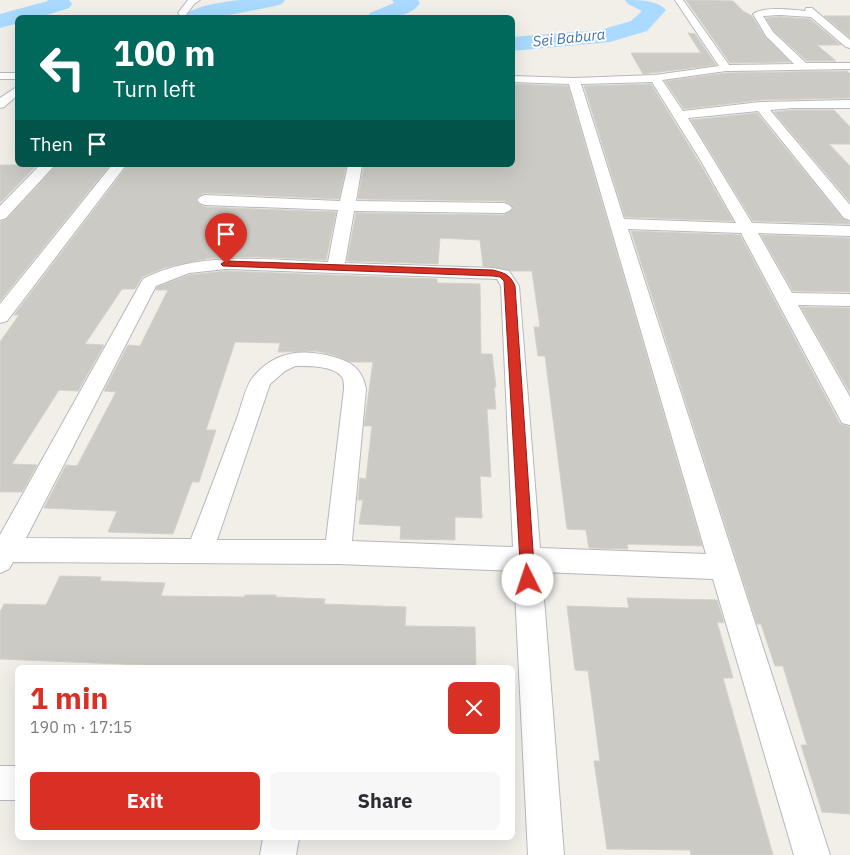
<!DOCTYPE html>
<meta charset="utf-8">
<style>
body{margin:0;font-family:"IBM Plex Sans",sans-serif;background:#f7f7f7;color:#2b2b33;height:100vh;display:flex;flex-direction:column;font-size:19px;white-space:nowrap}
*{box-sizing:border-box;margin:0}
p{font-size:16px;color:#7c7c81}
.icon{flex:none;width:28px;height:28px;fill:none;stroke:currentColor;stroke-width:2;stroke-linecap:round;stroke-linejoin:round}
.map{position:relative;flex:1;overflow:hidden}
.details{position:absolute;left:15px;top:665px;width:500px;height:175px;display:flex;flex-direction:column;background:#fff;border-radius:8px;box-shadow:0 5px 20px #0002}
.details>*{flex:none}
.guide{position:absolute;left:15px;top:15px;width:500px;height:152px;border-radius:8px;box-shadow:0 5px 20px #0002;background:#00695c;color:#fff;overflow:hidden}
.pin{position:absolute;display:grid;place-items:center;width:42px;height:42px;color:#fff;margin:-51px -21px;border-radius:50% 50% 50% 0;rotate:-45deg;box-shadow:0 0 5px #0007}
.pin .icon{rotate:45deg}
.me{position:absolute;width:55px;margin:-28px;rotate:356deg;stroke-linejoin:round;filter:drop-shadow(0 0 4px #0008)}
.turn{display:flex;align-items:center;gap:18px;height:105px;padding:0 15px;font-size:22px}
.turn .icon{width:65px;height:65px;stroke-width:2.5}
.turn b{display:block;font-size:35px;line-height:42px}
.then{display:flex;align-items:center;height:48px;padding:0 15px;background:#0003;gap:10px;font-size:19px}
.round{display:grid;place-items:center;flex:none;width:52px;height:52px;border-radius:8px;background:#f7f7f7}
.headline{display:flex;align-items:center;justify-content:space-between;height:85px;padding:0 15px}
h1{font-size:30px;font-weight:700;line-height:38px;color:#d93025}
.primary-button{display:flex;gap:10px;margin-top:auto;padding:10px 15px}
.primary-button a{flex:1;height:58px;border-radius:8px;background:#d93025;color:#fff;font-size:20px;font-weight:700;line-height:58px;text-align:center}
.primary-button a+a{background:#f7f7f7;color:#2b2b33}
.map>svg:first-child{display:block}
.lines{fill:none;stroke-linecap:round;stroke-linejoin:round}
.river{fill:#aadaff;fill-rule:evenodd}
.building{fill:#cccac5;stroke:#d6d1c6}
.street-casing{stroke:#b5b8bc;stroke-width:2}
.street{fill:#fff;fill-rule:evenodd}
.route{fill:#d93025;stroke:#8d1f18}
.labels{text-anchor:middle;stroke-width:4;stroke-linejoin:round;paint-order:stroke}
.far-water-label{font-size:15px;font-style:italic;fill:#4174aa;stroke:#fff}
</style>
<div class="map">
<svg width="850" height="855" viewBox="0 0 850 855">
<rect width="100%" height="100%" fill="#f1efe8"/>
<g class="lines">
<g class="river">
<polygon points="47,0 69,0 72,4 69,8 37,18 18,18 18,23 0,28 0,14 48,1"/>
<path d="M 238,0 L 285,0 L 282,4 L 275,6 L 214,18 L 182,18 C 190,6 224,2 238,0 Z"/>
<path d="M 392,0 L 418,0 L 420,3 C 409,19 385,18 368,18 L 370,13 L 394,3 Z"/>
<path d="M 625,0 C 639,0 657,0 666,10 L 647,31 L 610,42 L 512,51 L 512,37 L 600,30 L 631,21 L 642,11 L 628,4 Z"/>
</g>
</g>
<g class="building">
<polygon points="686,0 733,1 743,11 752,16 765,37 790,62 730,63"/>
<polygon points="824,16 850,16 850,38"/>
<polygon points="780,17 810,19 841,45 817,45 836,61 807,61 774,31 766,18"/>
<polygon points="688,33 695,34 716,65 643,74 631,53 701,53"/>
<polygon points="847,71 850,74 850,98 760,100 684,109 665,81 726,73"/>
<polygon points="512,84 568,86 702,546 627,544 628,549 589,548 586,530 567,529 545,356 538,356 534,327 540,327 532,271 511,271 483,266 480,240 440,238 438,264 347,261 356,213 504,215 513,209 510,204 504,201 358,199 364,165 512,165"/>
<polygon points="651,84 699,162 733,221 625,217 584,86"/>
<polygon points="793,110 834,110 850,127 850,144 829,144 850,166 850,202 774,112"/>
<polygon points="757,113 843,219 850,222 850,224 753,221 691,120"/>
<polygon points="0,165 37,165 0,203"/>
<polygon points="57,165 109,166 0,301 0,222 7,219"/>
<polygon points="128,165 346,165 339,199 205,193 199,196 195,200 199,204 205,207 336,212 326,260 257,257 210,258 164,268 142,277 135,289 122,289 85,344 104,345 78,391 59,390 12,464 37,465 22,492 0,492 0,342 19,315 14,315"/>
<polygon points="631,231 740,235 840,424 850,427 850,814 822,812 801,745 807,745 783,666 775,666 761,624 757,624"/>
<polygon points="761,235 850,238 850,292 793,291"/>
<polygon points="226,271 437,279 437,283 480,284 481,354 492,354 496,387 494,387 496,409 487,409 491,477 480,476 482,518 455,517 455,540 400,539 401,526 359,524 363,500 358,500 360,478 366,479 372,426 364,426 373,362 350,362 334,355 316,351 278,352 280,343 235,342 206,430 216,430 199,482 192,482 173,534 108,532 117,511 44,508 66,465 77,466 116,392 104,391 128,345 140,346 168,290 156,290 157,287 189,275"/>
<polygon points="801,307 850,308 850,393"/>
<polygon points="60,576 101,577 100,581 165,583 161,596 244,597 245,595 276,595 276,597 325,599 324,604 406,607 405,626 475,627 476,668 142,668 143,665 0,659 0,612 4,604 46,605"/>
<polygon points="627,598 717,600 724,623 717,622 733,678 723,678 773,855 691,855 690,850 607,849 594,761 600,761 588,671 575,670 567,606 629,608"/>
</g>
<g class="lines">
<defs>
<g id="street">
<polygon points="188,0 200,0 194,4 186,15 180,15 178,13"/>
<path d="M 675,0 L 683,0 L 729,65 L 794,64 L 766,36 L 753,14 C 763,6 792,10 805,11 L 806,8 L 812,8 L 850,40 L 850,48 L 846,47 L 811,17 L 780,15 L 763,16 L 773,32 L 806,63 L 850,63 L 850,69 L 726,71 L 662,80 L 683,111 L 760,102 L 850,100 L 850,108 L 793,108 L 770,110 L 850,205 L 850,220 L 844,218 L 758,111 L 688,118 L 752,223 L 850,226 L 850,236 L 758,233 L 792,293 L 850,294 L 850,306 L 798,305 L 850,397 L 850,425 L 842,423 L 741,233 L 628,229 L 830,855 L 794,855 L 713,579 L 542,572 L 564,855 L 528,855 L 514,571 L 338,564 L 13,562 L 9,569 L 0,573 L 0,535 L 143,279 C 200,250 265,260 328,262 L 338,210 L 205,205 L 200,203 L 197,200 L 200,197 L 205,195 L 340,201 L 348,165 L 362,165 L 356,201 L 504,203 L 509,205 L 512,208 L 509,211 L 504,213 L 354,211 L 345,263 L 493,268 L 509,271 L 519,286 L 540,548 L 706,554 L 569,84 L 512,82 L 512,76 L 574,78 L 655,75 L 719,66 ZM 652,82 L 701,161 L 736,223 L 624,219 L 581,84 ZM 226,269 L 497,279 L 501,286 L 513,547 L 352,541 L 366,389 C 362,366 348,360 326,355 C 299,349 273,353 254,376 C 245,386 242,405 237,418 C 222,458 207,499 191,539 L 26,538 L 156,286 L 189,273 ZM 295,366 C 308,366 333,365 342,377 C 344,380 344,385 344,389 L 326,540 L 217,540 L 270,384 L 285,371 Z"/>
<rect x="0" y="73" width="18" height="6"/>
<polygon points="18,86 18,95 4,107 0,108 0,98"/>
<polygon points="40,165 55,165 6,218 0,220 0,206"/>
<polygon points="112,165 126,165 7,321 0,323 0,304"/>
<rect x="0" y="766" width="18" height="34"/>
<polygon points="263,838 299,838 296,855 260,855"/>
</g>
</defs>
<use href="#street" class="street-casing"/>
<use href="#street" class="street"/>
</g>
<path class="route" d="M 226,261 L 493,270 C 504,273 510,274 515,286 L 535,580 L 533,584 L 528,586 L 523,584 L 521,580 L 504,281 L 500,277 L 493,276 L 223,266 L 221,264 Z"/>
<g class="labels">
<g class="far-water-label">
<text transform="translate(569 38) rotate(-6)" y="5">Sei Babura</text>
</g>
</g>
</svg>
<div class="pin" style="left:226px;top:264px;background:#d93025"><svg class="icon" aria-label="arrive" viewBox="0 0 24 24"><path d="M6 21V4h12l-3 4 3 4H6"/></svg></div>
<svg class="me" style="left:528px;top:580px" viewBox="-20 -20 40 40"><circle r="19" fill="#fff"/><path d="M0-13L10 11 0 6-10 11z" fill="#d93025"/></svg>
<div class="guide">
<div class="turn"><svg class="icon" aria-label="left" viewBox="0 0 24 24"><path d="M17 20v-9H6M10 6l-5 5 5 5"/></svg><div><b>100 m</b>Turn left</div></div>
<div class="then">Then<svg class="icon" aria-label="arrive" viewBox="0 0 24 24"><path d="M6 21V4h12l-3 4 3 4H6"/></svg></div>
</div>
<section class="details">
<div class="headline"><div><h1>1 min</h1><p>190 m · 17:15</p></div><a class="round" style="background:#d93025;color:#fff"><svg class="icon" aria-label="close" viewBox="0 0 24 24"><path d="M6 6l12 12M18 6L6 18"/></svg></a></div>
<div class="primary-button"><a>Exit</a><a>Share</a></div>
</section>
</div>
